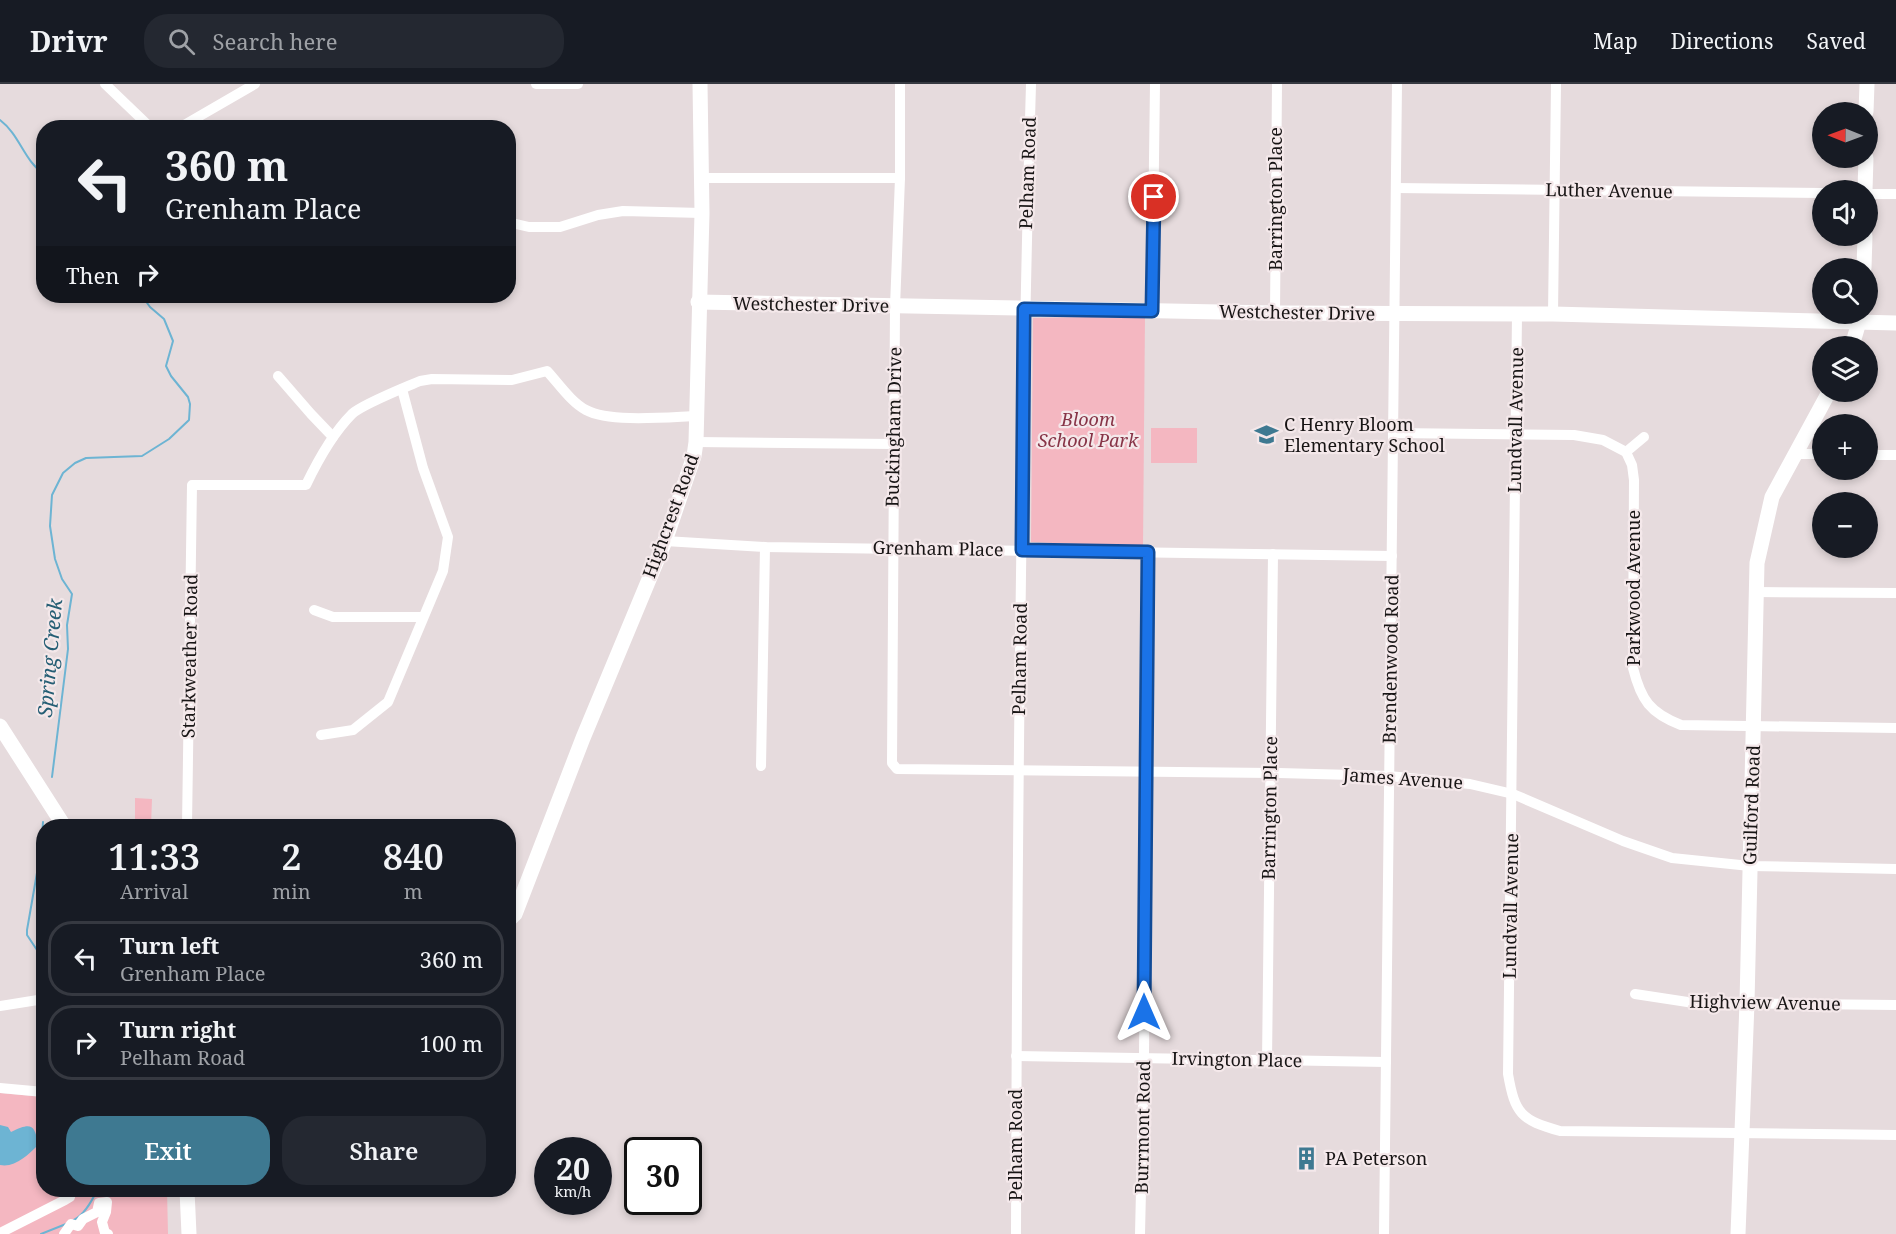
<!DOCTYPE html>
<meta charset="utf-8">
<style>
body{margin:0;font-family:"Noto Serif",serif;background:#242831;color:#f1f3f6;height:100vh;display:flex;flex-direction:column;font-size:22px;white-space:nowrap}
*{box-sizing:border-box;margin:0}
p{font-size:20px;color:#9ea1a6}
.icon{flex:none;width:33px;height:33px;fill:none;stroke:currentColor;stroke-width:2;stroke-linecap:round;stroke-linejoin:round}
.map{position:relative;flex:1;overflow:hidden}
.drawer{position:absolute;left:36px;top:735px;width:480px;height:378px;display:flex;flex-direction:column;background:#171b24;border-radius:24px;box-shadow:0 3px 9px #0003}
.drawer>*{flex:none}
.banner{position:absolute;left:36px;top:36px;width:480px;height:183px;border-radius:24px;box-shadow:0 3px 9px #0003;background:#171b24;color:#f1f3f6;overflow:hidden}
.needle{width:39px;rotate:271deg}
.fabs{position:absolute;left:1812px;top:18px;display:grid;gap:12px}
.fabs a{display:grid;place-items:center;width:66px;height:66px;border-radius:50%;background:#171b24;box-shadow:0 3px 9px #0003;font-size:30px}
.speed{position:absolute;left:534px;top:1053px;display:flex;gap:12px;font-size:30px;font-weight:700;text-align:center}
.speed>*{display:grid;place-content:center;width:78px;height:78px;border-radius:50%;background:#171b24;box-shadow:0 3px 9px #0003;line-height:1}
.speed small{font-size:15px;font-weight:400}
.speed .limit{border:3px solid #111;border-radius:9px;background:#fff;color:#111}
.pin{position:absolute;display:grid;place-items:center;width:51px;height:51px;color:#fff;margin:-26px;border:3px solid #fff;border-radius:50%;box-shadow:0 2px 6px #0007}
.me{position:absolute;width:66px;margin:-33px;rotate:0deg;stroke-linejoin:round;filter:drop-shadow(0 0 4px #0008)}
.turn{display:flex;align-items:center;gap:21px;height:126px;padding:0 30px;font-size:27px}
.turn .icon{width:78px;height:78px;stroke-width:2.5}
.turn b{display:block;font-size:42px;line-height:51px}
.then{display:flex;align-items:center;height:57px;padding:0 30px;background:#0003;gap:12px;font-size:22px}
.eta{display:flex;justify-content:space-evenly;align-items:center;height:102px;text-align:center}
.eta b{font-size:36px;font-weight:600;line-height:42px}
.button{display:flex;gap:12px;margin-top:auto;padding:12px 30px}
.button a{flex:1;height:69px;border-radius:24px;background:#3e7991;color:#fff;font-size:24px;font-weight:600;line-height:69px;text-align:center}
.button a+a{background:#242831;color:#f1f3f6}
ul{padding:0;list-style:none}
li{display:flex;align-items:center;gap:18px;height:75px;margin:0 12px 9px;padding:0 18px;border:3px solid #363941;border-radius:24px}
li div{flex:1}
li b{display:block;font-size:22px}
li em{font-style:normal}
header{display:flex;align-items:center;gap:36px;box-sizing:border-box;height:84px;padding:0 30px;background:#171b24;border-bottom:2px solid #363941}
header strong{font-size:28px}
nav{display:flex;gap:33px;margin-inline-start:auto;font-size:21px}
.search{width:420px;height:54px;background:#242831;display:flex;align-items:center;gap:15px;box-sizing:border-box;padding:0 21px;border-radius:24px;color:#9ea1a6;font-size:22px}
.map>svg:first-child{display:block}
.green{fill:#f4b7c1}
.water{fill:#6db4d3}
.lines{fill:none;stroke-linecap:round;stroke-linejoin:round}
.stream{stroke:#6db4d3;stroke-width:2}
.street{stroke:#fff;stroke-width:10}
.secondary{stroke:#fff;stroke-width:15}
.route-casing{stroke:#114b97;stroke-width:15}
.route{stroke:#1a73e8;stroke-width:10}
.labels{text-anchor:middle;stroke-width:4.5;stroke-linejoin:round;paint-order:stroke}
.street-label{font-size:18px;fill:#181515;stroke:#f4e8ea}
.park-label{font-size:18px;font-style:italic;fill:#873447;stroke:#f4e8ea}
.poi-label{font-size:18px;fill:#181515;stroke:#f4e8ea;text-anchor:start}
.water-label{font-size:20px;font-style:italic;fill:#255e74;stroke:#f4e8ea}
</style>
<header>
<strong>Drivr</strong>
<div class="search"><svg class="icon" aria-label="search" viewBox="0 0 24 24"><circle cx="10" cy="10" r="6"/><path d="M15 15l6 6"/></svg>Search here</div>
<nav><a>Map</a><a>Directions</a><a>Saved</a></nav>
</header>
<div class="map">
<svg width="1896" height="1150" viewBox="0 0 1896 1150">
<rect width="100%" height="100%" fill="#e6dbdd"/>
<g class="green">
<polygon points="1145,232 1143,463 1031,458 1033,234"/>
<rect x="1151" y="344" width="46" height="35"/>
<polygon points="135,714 152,715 151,742 135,742"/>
<polygon points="0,1009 43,1013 44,1106 167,1106 168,1150 0,1150"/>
</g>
<path class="water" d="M 0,1041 L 8,1043 L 11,1048 C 30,1039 35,1039 38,1061 C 28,1071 15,1084 0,1081 Z"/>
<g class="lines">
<g class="stream">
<path d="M 0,36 C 20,51 24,77 44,90"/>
<polyline points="52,693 68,565 67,541 72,510 62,495 55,475 50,442 52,411 63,389 75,379 86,374 142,372 169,355 189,336 190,320 188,313 171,292 166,282 173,257 164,235 150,223 145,216 145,212"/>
<polyline points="43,738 41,766 27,846 27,851 41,872 44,903"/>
<path d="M 74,1136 C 85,1130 92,1117 97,1106"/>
<polyline points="41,1150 66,1140"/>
</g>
<g class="street">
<polyline points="105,0 151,44"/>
<polyline points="536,0 578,0"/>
<polyline points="900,0 900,94 895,223 892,679 897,685 1279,689 1389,692 1439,697 1470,700 1513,710 1623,757 1672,774 1750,782 1896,785"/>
<polyline points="179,44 255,0"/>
<polyline points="700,94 900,94"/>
<polyline points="1396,104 1822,109"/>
<polyline points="1868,110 1896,110"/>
<polyline points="508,138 529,143 560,143 598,131 623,127 702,129"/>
<polyline points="1152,227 1155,0"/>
<polyline points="1275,229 1277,0"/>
<polyline points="1553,230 1556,0"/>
<path d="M 1517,231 L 1508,990 C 1515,1030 1521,1036 1560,1047 L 1896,1051"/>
<polyline points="278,292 311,330 333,353"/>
<path d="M 1393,349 L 1574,351 L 1603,356 L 1626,368 L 1632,381 L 1634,396 L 1633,584 C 1641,616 1650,629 1681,641 L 1896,644"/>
<polyline points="696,358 894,360"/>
<polyline points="1626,368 1644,353"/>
<polyline points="1794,370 1822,370"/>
<polyline points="1868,371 1896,371"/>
<polyline points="665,457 765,463 1392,472"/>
<polyline points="1756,508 1896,509"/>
<polyline points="314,526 333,533 422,533"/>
<polyline points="321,651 353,646 388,618 443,487 448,453 423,384 402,305"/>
<polyline points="761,682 765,463"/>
<path d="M 187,742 L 192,401 L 306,401 C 318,376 332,350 352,330 C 363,320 404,304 420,297 L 432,295 L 512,296 L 547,287 C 559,300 571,318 586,326 C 610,339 669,333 697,332"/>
<polyline points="1635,910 1694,919 1896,921"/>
<polyline points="0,922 44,915"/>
<polyline points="1016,972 1386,978"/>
<polyline points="1267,977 1273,470"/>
<polyline points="0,1004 44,1008"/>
<polyline points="0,1149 65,1116 70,1113 71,1106"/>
<polyline points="64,1150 71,1140 78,1142 83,1135 97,1128 99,1119 107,1118 106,1128 102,1138 105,1149 108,1150"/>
<path d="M 1016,1150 C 1017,767 1020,383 1031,0"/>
<polyline points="1140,1150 1144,974 1148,468"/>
<polyline points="1384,1150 1397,0"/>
</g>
<g class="secondary">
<polyline points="1866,28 1867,0"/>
<polyline points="1865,106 1866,74"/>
<polyline points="1864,184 1865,152"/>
<polyline points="698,218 1275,229 1553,230 1896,239"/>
<polyline points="1852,262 1861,231"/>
<polyline points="0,642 64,742"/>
<polyline points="508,837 515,830 583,654 665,457 694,372 696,358 702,129 700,0"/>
<polyline points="187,1106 189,1150"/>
<polyline points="1738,1150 1747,919 1757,479 1772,413 1829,308"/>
</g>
</g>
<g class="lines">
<defs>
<polyline id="route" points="1144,928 1148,468 1022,466 1024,225 1152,227 1154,113"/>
</defs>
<use href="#route" class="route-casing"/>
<use href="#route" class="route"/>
</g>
<defs>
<symbol id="school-bare" viewBox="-9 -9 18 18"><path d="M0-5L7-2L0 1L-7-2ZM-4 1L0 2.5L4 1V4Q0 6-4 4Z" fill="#3e7991" stroke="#f4e8ea" stroke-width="2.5" paint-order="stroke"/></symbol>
<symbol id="building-bare" viewBox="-9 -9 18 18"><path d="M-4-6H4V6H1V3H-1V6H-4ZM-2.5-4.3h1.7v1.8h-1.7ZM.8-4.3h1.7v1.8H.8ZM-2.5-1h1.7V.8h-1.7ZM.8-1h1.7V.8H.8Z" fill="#3e7991" stroke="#f4e8ea" stroke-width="2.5" paint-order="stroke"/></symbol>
</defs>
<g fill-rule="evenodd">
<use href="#school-bare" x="1250" y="334" width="33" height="33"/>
<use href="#building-bare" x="1290" y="1058" width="33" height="33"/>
</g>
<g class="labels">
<g class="street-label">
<text transform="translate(1028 89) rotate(-88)" y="6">Pelham Road</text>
<text transform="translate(1609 107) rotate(1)" y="6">Luther Avenue</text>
<text transform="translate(1276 115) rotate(-90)" y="6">Barrington Place</text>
<text transform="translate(811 221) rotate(1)" y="6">Westchester Drive</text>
<text transform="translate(1297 229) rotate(1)" y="6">Westchester Drive</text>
<text transform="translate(1516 336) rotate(-89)" y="6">Lundvall Avenue</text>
<text transform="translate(894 343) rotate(-89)" y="6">Buckingham Drive</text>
<text transform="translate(671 432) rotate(-70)" y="6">Highcrest Road</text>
<text transform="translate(938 465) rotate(1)" y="6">Grenham Place</text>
<text transform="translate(1634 504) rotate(-90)" y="6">Parkwood Avenue</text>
<text transform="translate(190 572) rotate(-89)" y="6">Starkweather Road</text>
<text transform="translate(1020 575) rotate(-89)" y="6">Pelham Road</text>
<text transform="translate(1391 575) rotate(-89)" y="6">Brendenwood Road</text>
<text transform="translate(1403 695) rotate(4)" y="6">James Avenue</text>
<text transform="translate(1752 721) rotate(-88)" y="6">Guilford Road</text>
<text transform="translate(1270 724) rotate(-89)" y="6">Barrington Place</text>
<text transform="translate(1511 822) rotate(-89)" y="6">Lundvall Avenue</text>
<text transform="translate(1765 919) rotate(1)" y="6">Highview Avenue</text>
<text transform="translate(1237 976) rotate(1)" y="6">Irvington Place</text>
<text transform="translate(1143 1043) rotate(-89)" y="6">Burrmont Road</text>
<text transform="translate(1016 1061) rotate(-90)" y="6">Pelham Road</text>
</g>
<g class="park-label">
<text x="1088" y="342">Bloom<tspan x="1088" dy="21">School Park</tspan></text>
</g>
<g class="poi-label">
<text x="1284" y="347">C Henry Bloom<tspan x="1284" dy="21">Elementary School</tspan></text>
<text x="1325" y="1081">PA Peterson</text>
</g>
<g class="water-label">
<text transform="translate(50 574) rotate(-85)" y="7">Spring Creek</text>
</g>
</g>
</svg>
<div class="fabs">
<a><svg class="needle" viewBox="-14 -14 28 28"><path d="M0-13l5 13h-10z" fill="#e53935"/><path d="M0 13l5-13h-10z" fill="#9ea1a6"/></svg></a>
<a><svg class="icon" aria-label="sound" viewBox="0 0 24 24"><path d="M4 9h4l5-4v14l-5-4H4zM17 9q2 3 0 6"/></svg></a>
<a><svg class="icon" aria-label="search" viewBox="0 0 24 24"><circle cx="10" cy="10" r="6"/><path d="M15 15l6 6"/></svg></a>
<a><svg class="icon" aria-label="layers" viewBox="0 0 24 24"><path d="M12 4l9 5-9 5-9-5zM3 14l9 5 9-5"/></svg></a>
<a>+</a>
<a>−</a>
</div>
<div class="speed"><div>20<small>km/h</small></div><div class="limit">30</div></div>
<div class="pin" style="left:1154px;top:113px;background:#d93025"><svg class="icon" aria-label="arrive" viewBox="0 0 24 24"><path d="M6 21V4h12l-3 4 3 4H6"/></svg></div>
<svg class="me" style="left:1144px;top:928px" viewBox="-20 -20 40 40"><path d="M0-17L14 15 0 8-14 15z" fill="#1a73e8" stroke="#fff" stroke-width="4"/></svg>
<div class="banner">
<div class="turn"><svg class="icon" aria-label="left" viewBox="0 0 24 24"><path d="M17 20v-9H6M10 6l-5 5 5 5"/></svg><div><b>360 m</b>Grenham Place</div></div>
<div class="then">Then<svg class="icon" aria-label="right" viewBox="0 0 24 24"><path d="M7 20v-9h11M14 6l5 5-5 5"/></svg></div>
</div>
<section class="drawer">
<div class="eta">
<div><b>11:33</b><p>Arrival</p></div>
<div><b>2</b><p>min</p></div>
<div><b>840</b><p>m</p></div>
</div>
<ul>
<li><svg class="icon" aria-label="left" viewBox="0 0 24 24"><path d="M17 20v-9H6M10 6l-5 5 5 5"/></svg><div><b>Turn left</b><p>Grenham Place</p></div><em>360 m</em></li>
<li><svg class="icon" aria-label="right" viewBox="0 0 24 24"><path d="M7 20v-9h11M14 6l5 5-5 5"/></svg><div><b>Turn right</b><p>Pelham Road</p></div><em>100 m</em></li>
</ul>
<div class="button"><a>Exit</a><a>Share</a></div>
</section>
</div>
